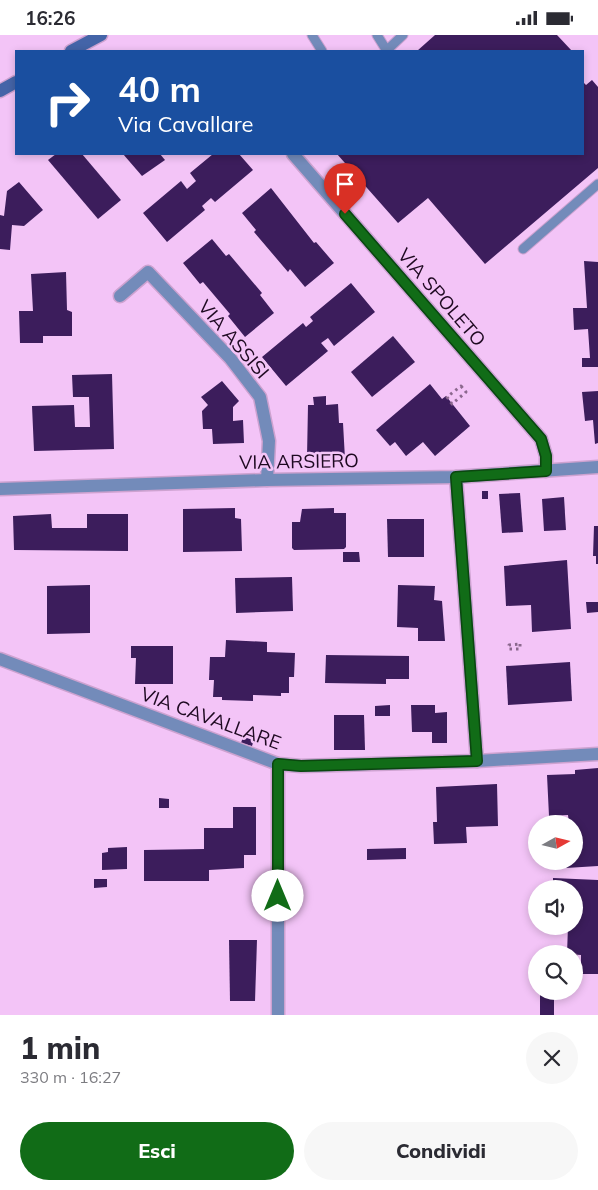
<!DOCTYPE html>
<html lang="it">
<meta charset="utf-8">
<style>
body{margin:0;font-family:Mulish,sans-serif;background:#f7f7f7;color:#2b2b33;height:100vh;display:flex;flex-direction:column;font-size:19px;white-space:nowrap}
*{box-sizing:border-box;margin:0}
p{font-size:16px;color:#7c7c81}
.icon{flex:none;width:28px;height:28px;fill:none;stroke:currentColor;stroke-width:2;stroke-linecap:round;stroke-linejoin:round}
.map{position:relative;height:980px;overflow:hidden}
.panel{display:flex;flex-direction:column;background:#fff;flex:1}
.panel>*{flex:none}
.top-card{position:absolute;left:15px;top:15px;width:569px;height:105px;border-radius:0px;box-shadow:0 2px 8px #0003;background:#1a4fa0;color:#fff;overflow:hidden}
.needle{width:32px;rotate:82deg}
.buttons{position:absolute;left:528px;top:780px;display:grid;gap:10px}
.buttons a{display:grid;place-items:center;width:55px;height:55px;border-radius:50%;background:#fff;box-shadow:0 2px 8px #0003;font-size:25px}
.pin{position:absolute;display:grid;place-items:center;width:42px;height:42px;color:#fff;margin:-51px -21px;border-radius:50% 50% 50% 0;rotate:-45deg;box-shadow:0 0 5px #0007}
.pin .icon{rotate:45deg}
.me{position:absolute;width:55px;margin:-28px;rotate:0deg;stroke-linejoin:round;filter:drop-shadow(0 0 4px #0008)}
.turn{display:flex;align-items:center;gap:18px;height:105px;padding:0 20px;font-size:22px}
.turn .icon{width:65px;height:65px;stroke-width:2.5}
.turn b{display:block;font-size:35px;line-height:42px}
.round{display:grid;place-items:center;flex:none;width:52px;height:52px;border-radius:26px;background:#f7f7f7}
.overview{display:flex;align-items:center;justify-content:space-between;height:85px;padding:0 20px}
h1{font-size:30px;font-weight:800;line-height:38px}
.action{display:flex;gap:10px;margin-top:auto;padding:10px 20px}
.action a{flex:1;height:58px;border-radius:30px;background:#116c17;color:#fff;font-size:20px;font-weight:800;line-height:58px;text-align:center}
.action a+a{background:#f7f7f7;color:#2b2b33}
.status{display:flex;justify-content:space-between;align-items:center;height:35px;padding:0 25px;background:#fff;direction:ltr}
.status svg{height:14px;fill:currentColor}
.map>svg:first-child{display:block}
.building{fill:#3c1d5c}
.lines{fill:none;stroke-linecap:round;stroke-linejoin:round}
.service-casing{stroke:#cda2d0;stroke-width:11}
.minor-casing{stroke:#cda2d0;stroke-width:15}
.secondary-casing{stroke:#cda2d0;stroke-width:15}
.path{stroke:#8b688e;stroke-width:3;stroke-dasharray:2.5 4;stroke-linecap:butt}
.service{stroke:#738bba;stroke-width:9}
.minor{stroke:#738bba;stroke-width:12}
.secondary{stroke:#4464a8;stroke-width:12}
.route-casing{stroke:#0b460f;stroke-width:12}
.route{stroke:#116c17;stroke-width:9}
.labels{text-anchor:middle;stroke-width:5;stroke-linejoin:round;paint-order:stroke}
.street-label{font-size:19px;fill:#1e0921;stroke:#f3c4f7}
</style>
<div class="status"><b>16:26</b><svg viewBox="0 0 49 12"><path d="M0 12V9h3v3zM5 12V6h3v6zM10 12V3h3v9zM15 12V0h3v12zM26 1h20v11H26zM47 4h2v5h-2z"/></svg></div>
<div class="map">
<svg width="598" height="980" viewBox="0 0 598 980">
<rect width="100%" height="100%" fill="#f3c4f7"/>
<g class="building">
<polygon points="435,0 557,0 572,16 417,16"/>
<polygon points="592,45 598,52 598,133 485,229 428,163 398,188 337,119 582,119 582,46 586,50"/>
<polygon points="56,119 82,119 121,165 98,184 48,125"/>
<polygon points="123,119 160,119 165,125 142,141"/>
<polygon points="213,119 239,119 253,135 215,167 211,163 202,171 205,175 167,207 143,178 181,146 187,154 196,146 190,138"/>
<polygon points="19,147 43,175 24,191 12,190 10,215 0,214 0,180 4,181 7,156"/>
<polygon points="271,153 314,208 316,207 334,228 305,252 290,234 288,237 254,197 256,195 242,178"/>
<polygon points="212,204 226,221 229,219 262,258 260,260 274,278 245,302 228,281 230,279 203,247 200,249 183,228"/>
<polygon points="584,226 598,227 598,332 582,332 582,323 590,323 588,294 574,295 573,273 587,273"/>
<polygon points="66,237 67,275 72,277 72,301 43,301 43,308 20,308 19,276 33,276 31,239"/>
<polygon points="351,248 375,277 334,311 328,303 321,308 328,316 286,351 262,322 303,288 306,292 313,286 310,282"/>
<polygon points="393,301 415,327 372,362 351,337"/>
<polygon points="112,339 114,414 34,416 32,371 74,370 75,392 90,392 89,362 73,362 72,340"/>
<polygon points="222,346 239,366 233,372 233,386 243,385 244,408 213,409 212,394 203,394 202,376 208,370 201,362"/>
<polygon points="430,349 442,364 446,361 470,391 435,421 423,407 406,421 395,407 390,411 376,395"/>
<polygon points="598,356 598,408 595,409 593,385 585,386 582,357"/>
<polygon points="326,361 326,370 338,369 339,388 343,388 345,424 321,425 321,422 307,422 308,370 314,370 313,362"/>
<rect x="482" y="456" width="6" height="8"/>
<polygon points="520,458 523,497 502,498 499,459"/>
<polygon points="564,462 566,495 544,496 542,464"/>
<polygon points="235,473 235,483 241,484 242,516 183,517 183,474"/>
<polygon points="334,473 334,478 346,478 346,512 344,514 294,515 292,513 292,487 300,487 302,474"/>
<polygon points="51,479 52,493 87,493 87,479 128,479 128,516 14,515 13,481"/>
<polygon points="387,484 424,484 424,522 388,522"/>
<polygon points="594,491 598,491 598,529 596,529 596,521 593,521"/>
<polygon points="343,517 359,517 360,527 343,527"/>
<polygon points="567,525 571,594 532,597 531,570 506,571 504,531"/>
<polygon points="292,542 293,576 236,578 235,543"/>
<polygon points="90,550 90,598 47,599 47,551"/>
<polygon points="398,550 435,551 434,565 442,566 445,606 418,606 418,593 397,592"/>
<polygon points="586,567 598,567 598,577 587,578"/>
<polygon points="226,605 267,607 267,617 295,618 294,642 289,642 289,658 281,658 281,661 253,660 253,666 222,665 222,662 213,662 214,645 209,645 210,622 225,622"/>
<polygon points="131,611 173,611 173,649 135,649 136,623 131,623"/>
<polygon points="326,620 409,621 409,644 386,644 386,649 325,648"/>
<polygon points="570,627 572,666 508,670 506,631"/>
<polygon points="390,670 390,681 375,681 375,671"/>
<polygon points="411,670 435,670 435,678 447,677 447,708 432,708 432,697 412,697"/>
<polygon points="334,680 364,680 365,715 334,715"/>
<polygon points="243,702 254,705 252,711 241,708"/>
<polygon points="598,733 598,831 566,833 566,826 574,826 574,789 569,789 568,780 549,781 547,740 575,739 575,735"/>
<polygon points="497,749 498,791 466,792 467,808 434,809 433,787 437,787 436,752"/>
<polygon points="159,763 169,764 169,773 159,773"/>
<polygon points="233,772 256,772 256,820 244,820 244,833 209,835 209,846 144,846 144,815 204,814 204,793 233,793"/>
<polygon points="127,812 127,834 102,835 102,818 108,817 108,813"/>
<polygon points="406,813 406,824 367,825 367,814"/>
<polygon points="553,843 598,845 598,939 581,939 581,920 567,919 568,891 574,891 574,854 553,854"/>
<polygon points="94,844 107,844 107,852 94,853"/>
<polygon points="229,905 257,905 255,966 230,966"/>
<rect x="540" y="956" width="14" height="24"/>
</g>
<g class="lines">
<defs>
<g id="service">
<polyline points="312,0 322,16"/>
<polyline points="377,0 387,16"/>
<polyline points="386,16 403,0"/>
<polyline points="523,214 598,149"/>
</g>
<g id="minor">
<polyline points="293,119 541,404 546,421 546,436"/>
<polyline points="120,261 148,237 230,323 260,362 269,406 267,445"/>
<polyline points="456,442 477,726"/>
<polyline points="0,454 267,445 456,442 598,432"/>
<polyline points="0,624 278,729 301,731 477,726 598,719"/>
<polyline points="278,729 278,980"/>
</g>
<g id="secondary">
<polyline points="71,16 101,0"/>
<polyline points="0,56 16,47"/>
</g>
</defs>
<use href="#service" class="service-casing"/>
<use href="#minor" class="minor-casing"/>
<use href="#secondary" class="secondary-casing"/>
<g class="path">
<polygon points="461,351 466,357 452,369 447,362"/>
<polygon points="520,609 520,614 509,614 509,610"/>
<polyline points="574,920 576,920 576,925 581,931 578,935 574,936"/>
<polyline points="574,928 577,931 574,932"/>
</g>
<use href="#service" class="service"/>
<use href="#minor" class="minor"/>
<use href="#secondary" class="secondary"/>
</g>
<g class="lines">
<defs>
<polyline id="route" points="278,861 278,729 301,731 477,726 456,442 546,436 546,421 541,404 345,179"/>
</defs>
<use href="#route" class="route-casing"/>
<use href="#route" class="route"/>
</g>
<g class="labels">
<g class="street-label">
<text transform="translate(442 262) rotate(49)" y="7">VIA SPOLETO</text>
<text transform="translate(234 304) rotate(49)" y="7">VIA ASSISI</text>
<text transform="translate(299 426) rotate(-1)" y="7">VIA ARSIERO</text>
<text transform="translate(211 683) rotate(20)" y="7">VIA CAVALLARE</text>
</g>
</g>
</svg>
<div class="buttons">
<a><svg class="needle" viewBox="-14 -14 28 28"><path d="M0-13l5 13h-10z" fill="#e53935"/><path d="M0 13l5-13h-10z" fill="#7c7c81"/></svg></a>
<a><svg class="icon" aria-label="sound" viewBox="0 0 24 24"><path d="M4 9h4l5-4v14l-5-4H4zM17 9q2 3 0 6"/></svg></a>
<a><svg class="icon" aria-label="search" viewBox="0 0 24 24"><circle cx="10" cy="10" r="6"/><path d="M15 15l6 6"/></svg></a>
</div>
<div class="pin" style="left:345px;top:179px;background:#d93025"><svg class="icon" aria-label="arrive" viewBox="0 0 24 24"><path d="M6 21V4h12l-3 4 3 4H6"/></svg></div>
<svg class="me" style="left:278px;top:861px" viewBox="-20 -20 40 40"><circle r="19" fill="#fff"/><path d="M0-13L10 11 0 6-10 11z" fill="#116c17"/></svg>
<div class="top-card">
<div class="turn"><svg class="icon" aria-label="right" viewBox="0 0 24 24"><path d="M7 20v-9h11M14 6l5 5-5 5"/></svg><div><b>40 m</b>Via Cavallare</div></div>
</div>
</div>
<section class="panel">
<div class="overview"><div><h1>1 min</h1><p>330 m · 16:27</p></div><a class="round"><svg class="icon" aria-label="close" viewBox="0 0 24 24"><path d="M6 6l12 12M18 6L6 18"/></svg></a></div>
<div class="action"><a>Esci</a><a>Condividi</a></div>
</section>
